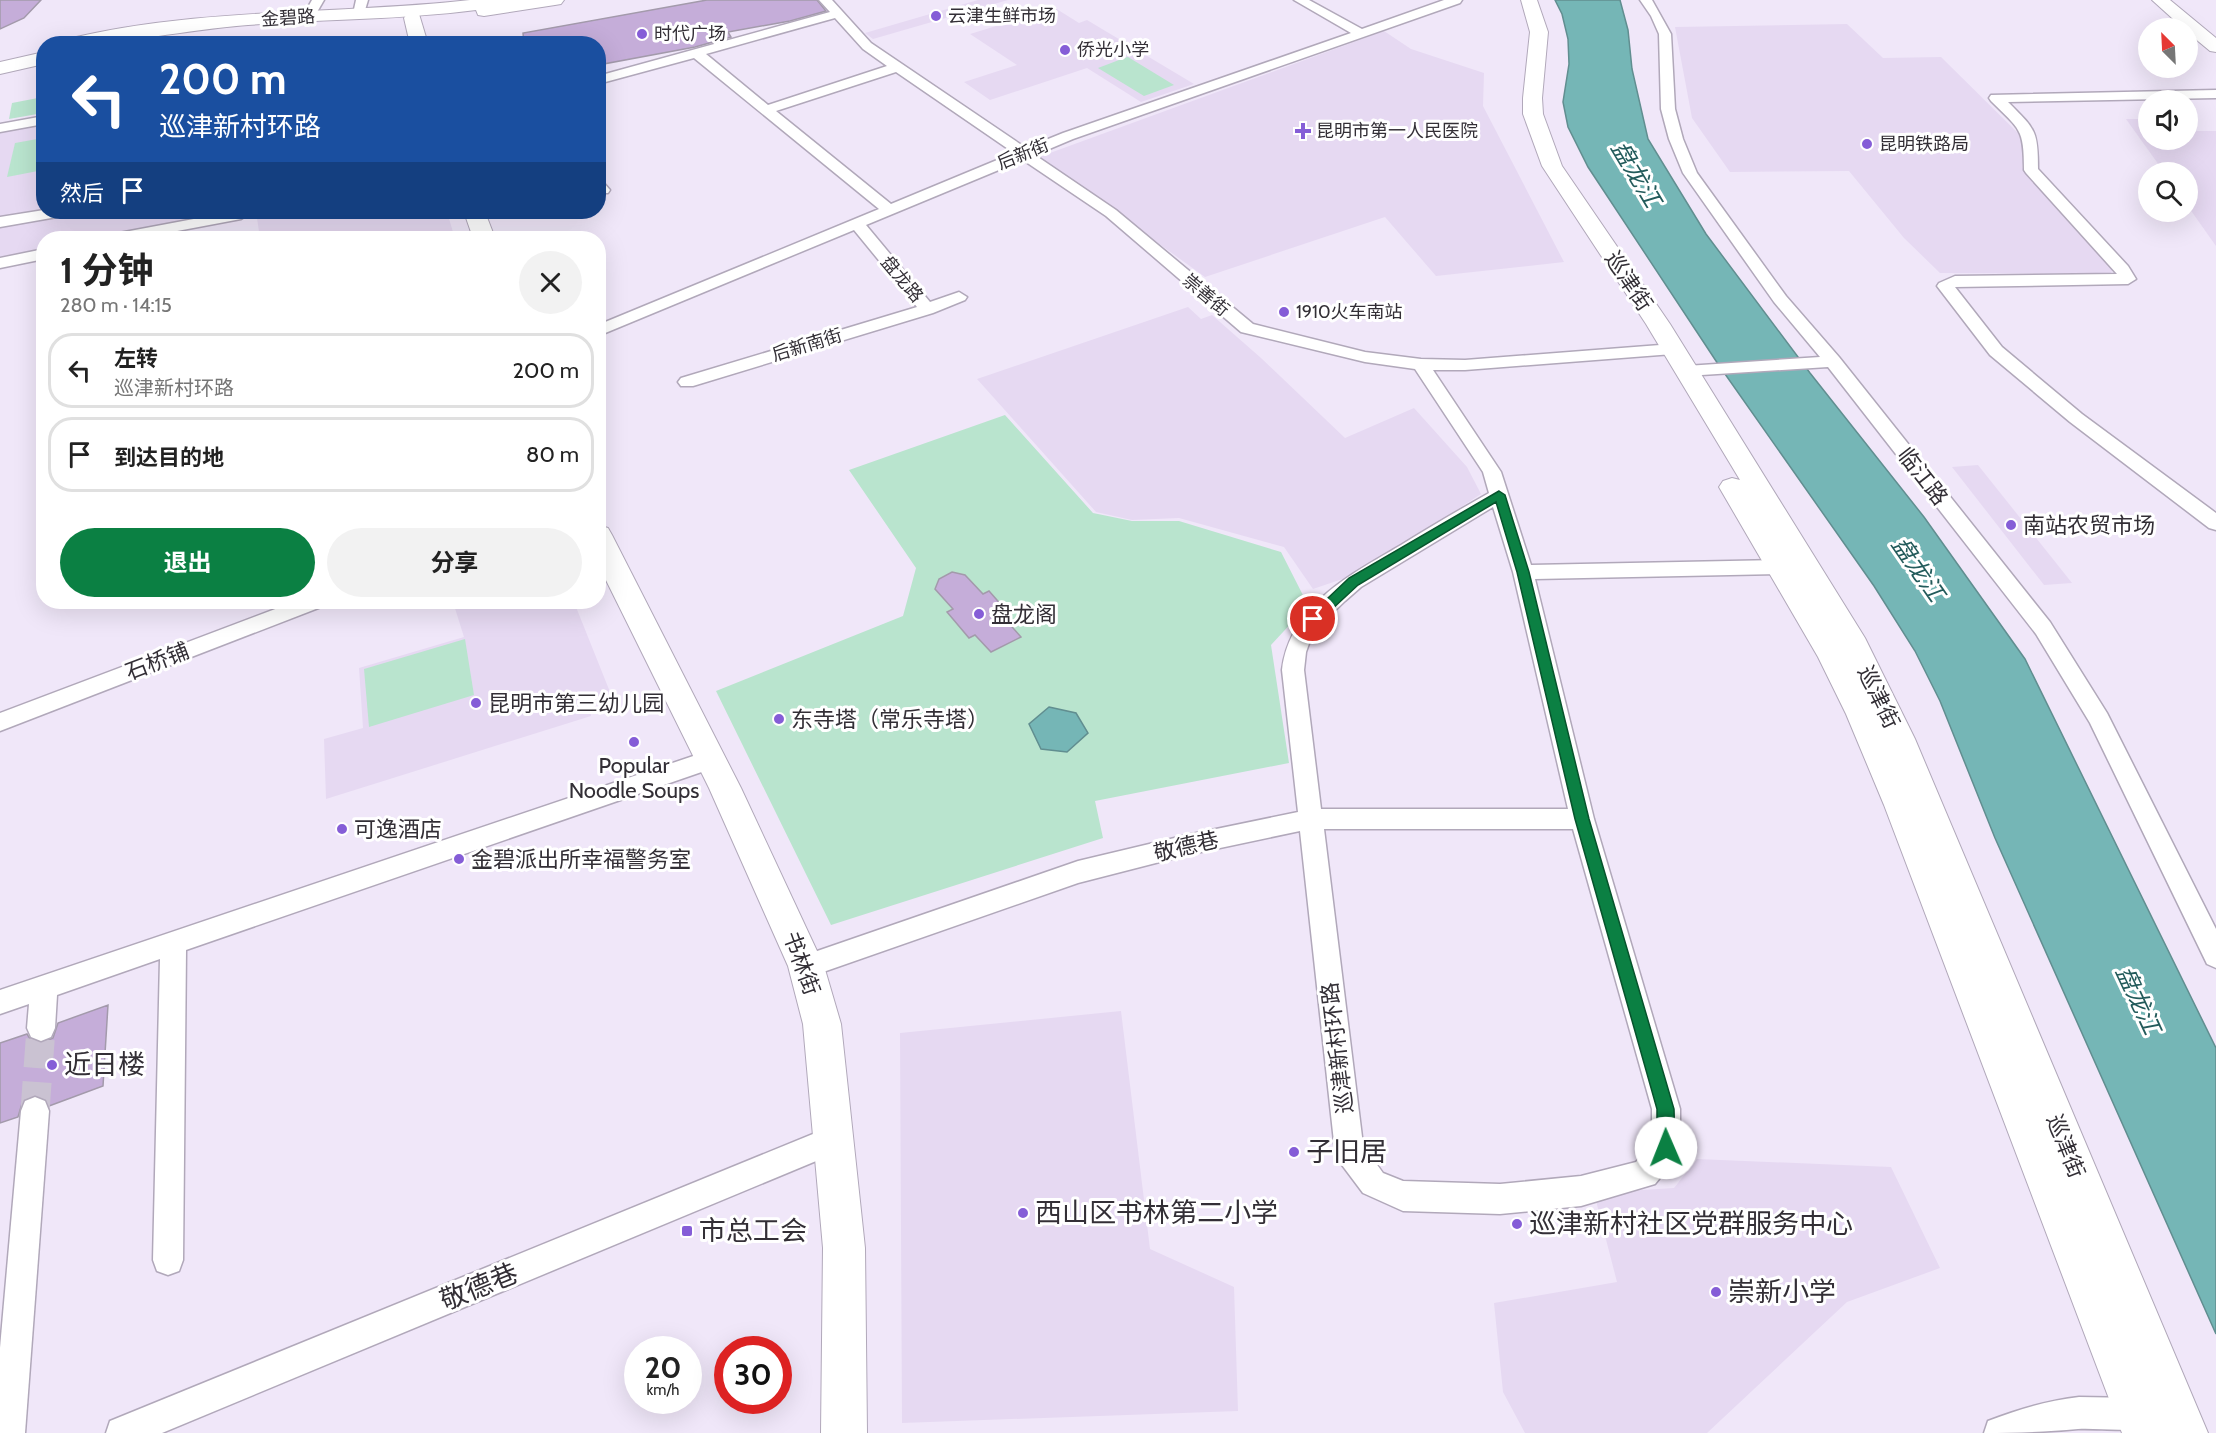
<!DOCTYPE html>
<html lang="zh">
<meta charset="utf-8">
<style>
body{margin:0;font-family:Cabin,"Noto Sans SC",sans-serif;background:#f2f2f2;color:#222;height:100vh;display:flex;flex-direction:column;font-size:22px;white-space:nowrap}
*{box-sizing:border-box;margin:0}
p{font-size:20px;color:#767676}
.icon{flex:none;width:33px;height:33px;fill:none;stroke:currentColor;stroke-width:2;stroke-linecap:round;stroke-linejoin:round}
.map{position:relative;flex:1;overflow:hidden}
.panel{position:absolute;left:36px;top:231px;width:570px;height:378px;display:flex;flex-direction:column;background:#fff;border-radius:24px;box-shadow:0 6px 24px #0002}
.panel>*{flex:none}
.banner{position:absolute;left:36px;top:36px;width:570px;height:183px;border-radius:24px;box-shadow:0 6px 24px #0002;background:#1a4fa0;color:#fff;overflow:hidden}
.needle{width:39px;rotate:336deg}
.tools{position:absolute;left:2138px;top:18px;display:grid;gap:12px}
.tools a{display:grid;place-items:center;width:60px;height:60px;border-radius:50%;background:#fff;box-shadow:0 6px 24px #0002;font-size:30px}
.speed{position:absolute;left:624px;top:1336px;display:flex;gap:12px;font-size:30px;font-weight:700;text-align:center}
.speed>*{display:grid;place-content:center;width:78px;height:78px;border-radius:50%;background:#fff;box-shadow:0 6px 24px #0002;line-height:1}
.speed small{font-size:15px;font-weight:400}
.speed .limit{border:9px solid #d22;background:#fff;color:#111}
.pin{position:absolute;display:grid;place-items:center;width:51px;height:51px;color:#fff;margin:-26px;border:3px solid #fff;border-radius:50%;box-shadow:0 2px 6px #0007}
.me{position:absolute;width:66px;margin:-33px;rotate:359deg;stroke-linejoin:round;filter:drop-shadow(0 0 4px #0008)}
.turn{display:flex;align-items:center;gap:21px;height:126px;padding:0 24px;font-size:27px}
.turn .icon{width:78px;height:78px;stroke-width:2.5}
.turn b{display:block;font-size:42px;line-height:51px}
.then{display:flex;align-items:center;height:57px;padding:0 24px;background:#0003;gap:12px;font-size:22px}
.round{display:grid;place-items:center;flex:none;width:63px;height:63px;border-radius:32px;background:#f2f2f2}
.headline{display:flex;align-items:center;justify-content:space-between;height:102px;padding:0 24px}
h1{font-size:36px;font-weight:700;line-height:45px}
.cta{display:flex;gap:12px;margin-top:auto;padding:12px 24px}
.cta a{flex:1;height:69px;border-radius:36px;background:#0b8043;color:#fff;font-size:24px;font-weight:700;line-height:69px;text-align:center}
.cta a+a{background:#f2f2f2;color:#222}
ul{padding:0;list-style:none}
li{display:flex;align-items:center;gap:18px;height:75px;margin:0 12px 9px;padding:0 12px;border:3px solid #e0e0e0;border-radius:24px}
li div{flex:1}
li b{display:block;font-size:22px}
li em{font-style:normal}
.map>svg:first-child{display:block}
.built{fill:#e6d9f2}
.green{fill:#b9e4ce}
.water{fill:#75b6b6;stroke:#618e90;stroke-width:1.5}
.building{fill:#c5add9;stroke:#a39aab;stroke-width:1.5}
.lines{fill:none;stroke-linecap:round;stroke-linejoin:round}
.street-tunnel{stroke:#cac2d2;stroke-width:29;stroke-dasharray:29 14;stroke-linecap:butt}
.street-casing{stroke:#b1a8ba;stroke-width:3}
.secondary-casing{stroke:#b1a8ba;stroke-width:2}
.primary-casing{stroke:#b1a8ba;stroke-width:2}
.street{fill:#fff;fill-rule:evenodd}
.secondary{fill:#fff;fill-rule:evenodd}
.primary{fill:#fff;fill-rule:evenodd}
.route{fill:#0b8043;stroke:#07532c;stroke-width:1.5}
.poi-dot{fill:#855dd7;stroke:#fff;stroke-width:2}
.labels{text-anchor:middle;stroke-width:6;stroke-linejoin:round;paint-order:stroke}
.far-poi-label{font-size:18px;fill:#332f36;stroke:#fff;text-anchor:start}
.far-street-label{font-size:18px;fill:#332f36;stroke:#fff}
.street-label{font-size:22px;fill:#332f36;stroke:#fff}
.poi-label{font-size:22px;fill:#332f36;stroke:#fff;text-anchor:start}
.water-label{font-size:24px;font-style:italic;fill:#235b5b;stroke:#fff}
.near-poi-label{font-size:27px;fill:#332f36;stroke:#fff;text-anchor:start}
.near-street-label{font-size:27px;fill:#332f36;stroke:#fff}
</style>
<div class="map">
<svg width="2216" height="1433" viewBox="0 0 2216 1433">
<rect width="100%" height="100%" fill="#f0e7f9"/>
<g class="built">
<polygon points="978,0 1008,0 873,39 865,33"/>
<polygon points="1055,8 1079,23 1087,20 1194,84 1141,102 1087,68 990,100 964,82 1017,65 970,34"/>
<polygon points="1847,24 1883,58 1941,57 2023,138 2025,151 2022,168 2116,266 2110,274 1940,273 1904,238 1849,171 1730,172 1692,118 1675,27"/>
<polygon points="1384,31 1411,49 1484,73 1483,106 1564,262 1436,276 1385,217 1205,277 1039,157"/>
<polygon points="2126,119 2148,119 2148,140 2187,140 2187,131 2216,131 2216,246 2187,205 2187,172 2164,172"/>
<polygon points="43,123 44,212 230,213 97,238 44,238 43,249 0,257 0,131"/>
<polygon points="256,212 447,212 453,232 421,238 260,238"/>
<polygon points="1188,307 1201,319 1212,315 1261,358 1345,438 1414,408 1467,467 1481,494 1360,573 1313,589 1284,547 1179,518 1132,520 1096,512 977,379"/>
<polygon points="1978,465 2072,583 2044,585 1952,467"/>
<polygon points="453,602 574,602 610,692 590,699 591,716 326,799 324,739 363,728 359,668 464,637"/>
<polygon points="1121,1011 1150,1249 1234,1287 1238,1411 902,1423 900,1033"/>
<polygon points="1697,1159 1891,1167 1940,1268 1847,1302 1707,1433 1525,1433 1503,1392 1494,1303 1617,1282 1594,1193 1674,1188"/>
</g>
<g class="green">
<polygon points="1127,57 1128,57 1174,85 1144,96 1098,68"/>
<polygon points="43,97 43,113 9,119 12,103"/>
<polygon points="43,138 43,170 7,177 15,143"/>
<polygon points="1005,415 1093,513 1132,521 1179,521 1281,552 1308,605 1271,645 1289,763 1095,801 1103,838 831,925 716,691 903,616 916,568 849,470"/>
<polygon points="465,639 474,695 369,727 364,669"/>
</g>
<g class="water">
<polygon points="1555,0 1620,0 1628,30 1632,69 1648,139 1706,234 1810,373 1924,517 2025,659 2216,1048 2216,1334 1995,838 1940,701 1915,651 1874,586 1718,364 1588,167 1568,127 1563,102 1569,64 1568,39 1562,14"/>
<polygon points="1049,707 1076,713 1088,733 1067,752 1041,749 1029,724"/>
</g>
<g class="building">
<polygon points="0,0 41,0 24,18 0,29"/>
<polygon points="707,0 817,0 826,11 790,21 728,32 731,37 695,47 598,65 598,44 524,44 523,33"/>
<polygon points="952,572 965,575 983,594 989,591 1011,616 1005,619 1021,637 991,652 975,635 969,638 947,612 953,609 935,589 939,579"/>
<polygon points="108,1005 103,1086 49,1106 46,1099 34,1095 23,1100 18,1117 0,1123 0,1043 27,1034 30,1039 42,1043 53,1038 58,1023"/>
</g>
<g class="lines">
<polyline class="street-tunnel" points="35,1111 41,1028"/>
<defs>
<g id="street">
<polygon points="312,0 324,0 313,19 305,19 303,16"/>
<polygon points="356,0 368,0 363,17 355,17 353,14"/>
<path d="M 819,0 L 832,0 L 871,43 L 1026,148 L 1063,133 L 1351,33 L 1294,0 L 1309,0 L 1362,29 L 1444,0 L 1462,0 L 1460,3 L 1073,139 L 1035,155 L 1116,210 L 1253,324 L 1365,352 L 1421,359 L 1465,360 L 1673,344 L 1679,345 L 1682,349 L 1679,353 L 1673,354 L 1465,370 L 1433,370 L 1501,472 L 1531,565 L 1779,560 L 1786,562 L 1789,567 L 1786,572 L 1779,574 L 1535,579 L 1594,819 L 1680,1109 L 1680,1148 L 1676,1158 L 1655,1184 L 1581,1206 L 1500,1214 L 1403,1211 L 1363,1193 L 1339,1161 L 1335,1151 L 1300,831 L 1187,855 L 1078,883 L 806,978 L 797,974 L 793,966 L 797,958 L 1078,861 L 1187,835 L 1298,812 L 1282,670 C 1290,605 1350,575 1401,545 C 1430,527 1459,510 1489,493 L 1483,472 L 1415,369 L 1365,362 L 1241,332 L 1106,216 L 1023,160 L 866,225 L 930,302 L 959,292 L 967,297 L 965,300 L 933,313 L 693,386 L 681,386 L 678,382 L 681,378 L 917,307 L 854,230 L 598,336 L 598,325 L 879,209 L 694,58 L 598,84 L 598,76 L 830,12 ZM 835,18 L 863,49 L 887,66 L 768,105 L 706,54 ZM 896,72 L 1014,153 L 891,204 L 776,111 ZM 1493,507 L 1513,572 L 1568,809 L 1321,809 L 1304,670 L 1306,652 L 1311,638 L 1321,624 L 1345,601 L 1361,587 ZM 1324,829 L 1573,829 L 1652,1109 L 1652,1143 L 1636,1162 L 1581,1176 L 1500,1184 L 1403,1181 L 1383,1173 L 1363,1145 Z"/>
<polygon points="1640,0 1652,0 1671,34 1675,109 1683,139 1697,173 1786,296 1839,357 2050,622 2107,713 2216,929 2216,968 2207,964 2090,723 2036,634 1828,367 1686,376 1680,375 1677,371 1680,367 1686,366 1820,357 1774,302 1683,173 1669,139 1661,109 1659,34 1651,16"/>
<path d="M 2216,90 L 2216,98 L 2008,102 C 2035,129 2038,130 2038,169 L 2128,266 L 2136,279 L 2128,284 L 1955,287 L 2002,347 L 2082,414 L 2216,513 L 2216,530 L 2209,528 L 2070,422 L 1990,355 L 1937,286 L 1939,283 L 1955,276 L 2117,274 L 2026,173 L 2024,170 C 2024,128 2020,130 1991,101 L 1989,98 L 1991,95 Z"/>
<polygon points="44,116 44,124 0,132 0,124"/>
<polygon points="598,181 603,182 610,190 608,193 598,193"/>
<polygon points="44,210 65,212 57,217 0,227 0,217"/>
<polygon points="231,212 248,212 249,214 241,219 140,238 111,238 119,233"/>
<polygon points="44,249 44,259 0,268 0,258"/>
<polygon points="294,602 324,602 321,607 0,731 0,713"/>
<polygon points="711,750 719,752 723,759 719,766 186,950 183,1260 179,1271 168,1275 157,1271 153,1260 160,959 57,995 55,1028 51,1037 41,1041 31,1037 27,1028 29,1004 0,1014 0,990"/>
<polygon points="35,1097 45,1101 49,1111 25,1433 0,1433 0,1348 21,1111 25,1101"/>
<polygon points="835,1125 845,1129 849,1139 845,1149 162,1433 106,1433 110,1421"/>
<path d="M 2079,1397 L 2137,1398 L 2149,1402 L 2153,1414 L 2149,1426 C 2126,1433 2102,1428 2078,1429 C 2046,1432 2016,1433 1984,1433 L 1988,1421 C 2019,1409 2046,1401 2079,1397 Z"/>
</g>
<g id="secondary">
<polygon points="1521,0 1537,0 1548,32 1542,98 1543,114 1562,166 1670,324 1865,638 1915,739 2208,1433 2122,1433 1884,805 1846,714 1818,657 1719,487 1723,481 1732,478 1740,480 1646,324 1542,166 1523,114 1523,98 1530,32"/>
<polygon points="2152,0 2170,0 2216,38 2216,52 2210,51 2187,32 2187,28 2183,28"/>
<polygon points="413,13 419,14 428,44 410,44 404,18 407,14"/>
<polygon points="464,212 485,212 495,238 473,238"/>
<polygon points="598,525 608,528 612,535 741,788 824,966 841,1024 865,1248 867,1433 821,1433 823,1248 803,1024 788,966 709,788 598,564"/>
</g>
<g id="primary">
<path d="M 470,0 L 564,0 L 561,4 L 555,5 L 484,16 L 478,15 L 476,10 C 400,20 324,19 248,25 C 186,30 125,44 62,44 L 64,40 C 197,7 335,15 470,0 Z"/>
<polygon points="44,52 44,64 0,74 0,62"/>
</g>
</defs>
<use href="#street" class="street-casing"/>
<use href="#secondary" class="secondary-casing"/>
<use href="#primary" class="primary-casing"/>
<use href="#street" class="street"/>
<use href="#secondary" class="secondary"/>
<use href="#primary" class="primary"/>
</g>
<polygon class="route" points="1499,491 1505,495 1529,572 1589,819 1674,1109 1675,1148 1672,1154 1666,1157 1660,1154 1657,1148 1657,1109 1575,819 1517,572 1496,502 1358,585 1317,623 1308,623 1306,619 1349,578"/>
<g class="poi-dot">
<circle cx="936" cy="16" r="6"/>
<circle cx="642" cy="34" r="6"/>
<circle cx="1065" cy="50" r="6"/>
<path d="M1300 122h6v6h6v6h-6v6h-6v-6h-6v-6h6z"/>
<circle cx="1867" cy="144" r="6"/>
<circle cx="1284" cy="312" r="6"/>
<circle cx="2011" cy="525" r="6"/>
<circle cx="979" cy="614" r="6"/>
<circle cx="476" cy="703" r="6"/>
<circle cx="779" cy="719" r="6"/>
<circle cx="634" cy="742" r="6"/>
<circle cx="342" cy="829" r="6"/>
<circle cx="459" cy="859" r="6"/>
<circle cx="52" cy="1065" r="6"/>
<circle cx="1294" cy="1152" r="6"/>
<circle cx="1023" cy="1213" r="6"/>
<circle cx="1517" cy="1224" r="6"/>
<rect x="681" y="1225" width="12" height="12" rx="3"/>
<circle cx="1716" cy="1292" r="6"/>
</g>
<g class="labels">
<g class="far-poi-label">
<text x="948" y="22">云津生鲜市场</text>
<text x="654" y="40">时代广场</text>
<text x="1077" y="56">侨光小学</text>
<text x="1316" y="137">昆明市第一人民医院</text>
<text x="1879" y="150">昆明铁路局</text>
<text x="1296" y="318">1910火车南站</text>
</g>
<g class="far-street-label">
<text transform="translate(288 18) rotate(-4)" y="6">金碧路</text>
<text transform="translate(1023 154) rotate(-22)" y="6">后新街</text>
<text transform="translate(902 279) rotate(50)" y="6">盘龙路</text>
<text transform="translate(1206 295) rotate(40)" y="6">崇善街</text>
<text transform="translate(807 345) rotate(-17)" y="6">后新南街</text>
</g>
<g class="street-label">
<text transform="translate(1629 281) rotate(56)" y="8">巡津街</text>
<text transform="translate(1923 476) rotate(52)" y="8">临江路</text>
<text transform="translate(157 661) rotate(-21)" y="8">石桥铺</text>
<text transform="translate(1879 697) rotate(64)" y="8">巡津街</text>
<text transform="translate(1186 846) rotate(-13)" y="8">敬德巷</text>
<text transform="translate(802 963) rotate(70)" y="8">书林街</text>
<text transform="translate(1337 1048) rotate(-97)" y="8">巡津新村环路</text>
<text transform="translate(2066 1146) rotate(68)" y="8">巡津街</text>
</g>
<g class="poi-label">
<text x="2023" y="533">南站农贸市场</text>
<text x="991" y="622">盘龙阁</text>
<text x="488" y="711">昆明市第三幼儿园</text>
<text x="791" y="727">东寺塔（常乐寺塔）</text>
<text x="634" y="773" text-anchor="middle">Popular<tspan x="634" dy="25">Noodle Soups</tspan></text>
<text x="354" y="837">可逸酒店</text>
<text x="471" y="867">金碧派出所幸福警务室</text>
</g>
<g class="water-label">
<text transform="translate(1636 174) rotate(59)" y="8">盘龙江</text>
<text transform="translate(1918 569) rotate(55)" y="8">盘龙江</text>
<text transform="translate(2138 1000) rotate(65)" y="8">盘龙江</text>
</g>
<g class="near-poi-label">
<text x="64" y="1074">近日楼</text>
<text x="1306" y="1161">子旧居</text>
<text x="1035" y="1222">西山区书林第二小学</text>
<text x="1529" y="1233">巡津新村社区党群服务中心</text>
<text x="699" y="1240">市总工会</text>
<text x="1728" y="1301">崇新小学</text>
</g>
<g class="near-street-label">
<text transform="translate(479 1287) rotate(-22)" y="9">敬德巷</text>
</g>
</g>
</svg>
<div class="tools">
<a><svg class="needle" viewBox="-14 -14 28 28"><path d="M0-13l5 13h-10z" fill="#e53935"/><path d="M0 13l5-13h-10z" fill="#767676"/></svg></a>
<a><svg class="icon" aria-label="sound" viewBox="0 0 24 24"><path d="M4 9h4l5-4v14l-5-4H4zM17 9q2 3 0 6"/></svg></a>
<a><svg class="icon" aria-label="search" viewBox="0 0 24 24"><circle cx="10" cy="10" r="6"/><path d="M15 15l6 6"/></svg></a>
</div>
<div class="speed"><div>20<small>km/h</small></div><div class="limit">30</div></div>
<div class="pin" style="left:1313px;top:619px;background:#d93025"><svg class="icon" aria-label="arrive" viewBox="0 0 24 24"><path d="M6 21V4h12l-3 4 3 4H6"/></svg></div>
<svg class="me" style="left:1666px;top:1148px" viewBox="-20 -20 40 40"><circle r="19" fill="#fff"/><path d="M0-13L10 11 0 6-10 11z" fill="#0b8043"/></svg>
<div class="banner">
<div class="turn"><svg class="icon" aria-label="left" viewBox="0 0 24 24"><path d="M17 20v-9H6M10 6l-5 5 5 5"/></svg><div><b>200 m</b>巡津新村环路</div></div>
<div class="then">然后<svg class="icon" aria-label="arrive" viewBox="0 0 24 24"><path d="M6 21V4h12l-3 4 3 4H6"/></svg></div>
</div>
<section class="panel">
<div class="headline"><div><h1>1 分钟</h1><p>280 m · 14:15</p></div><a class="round"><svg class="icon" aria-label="close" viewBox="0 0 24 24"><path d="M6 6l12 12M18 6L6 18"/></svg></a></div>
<ul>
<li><svg class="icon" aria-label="left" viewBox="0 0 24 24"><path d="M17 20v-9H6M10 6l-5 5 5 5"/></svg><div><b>左转</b><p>巡津新村环路</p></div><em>200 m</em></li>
<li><svg class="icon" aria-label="arrive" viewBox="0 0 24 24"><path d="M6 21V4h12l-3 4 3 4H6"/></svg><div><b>到达目的地</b></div><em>80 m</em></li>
</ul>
<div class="cta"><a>退出</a><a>分享</a></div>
</section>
</div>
